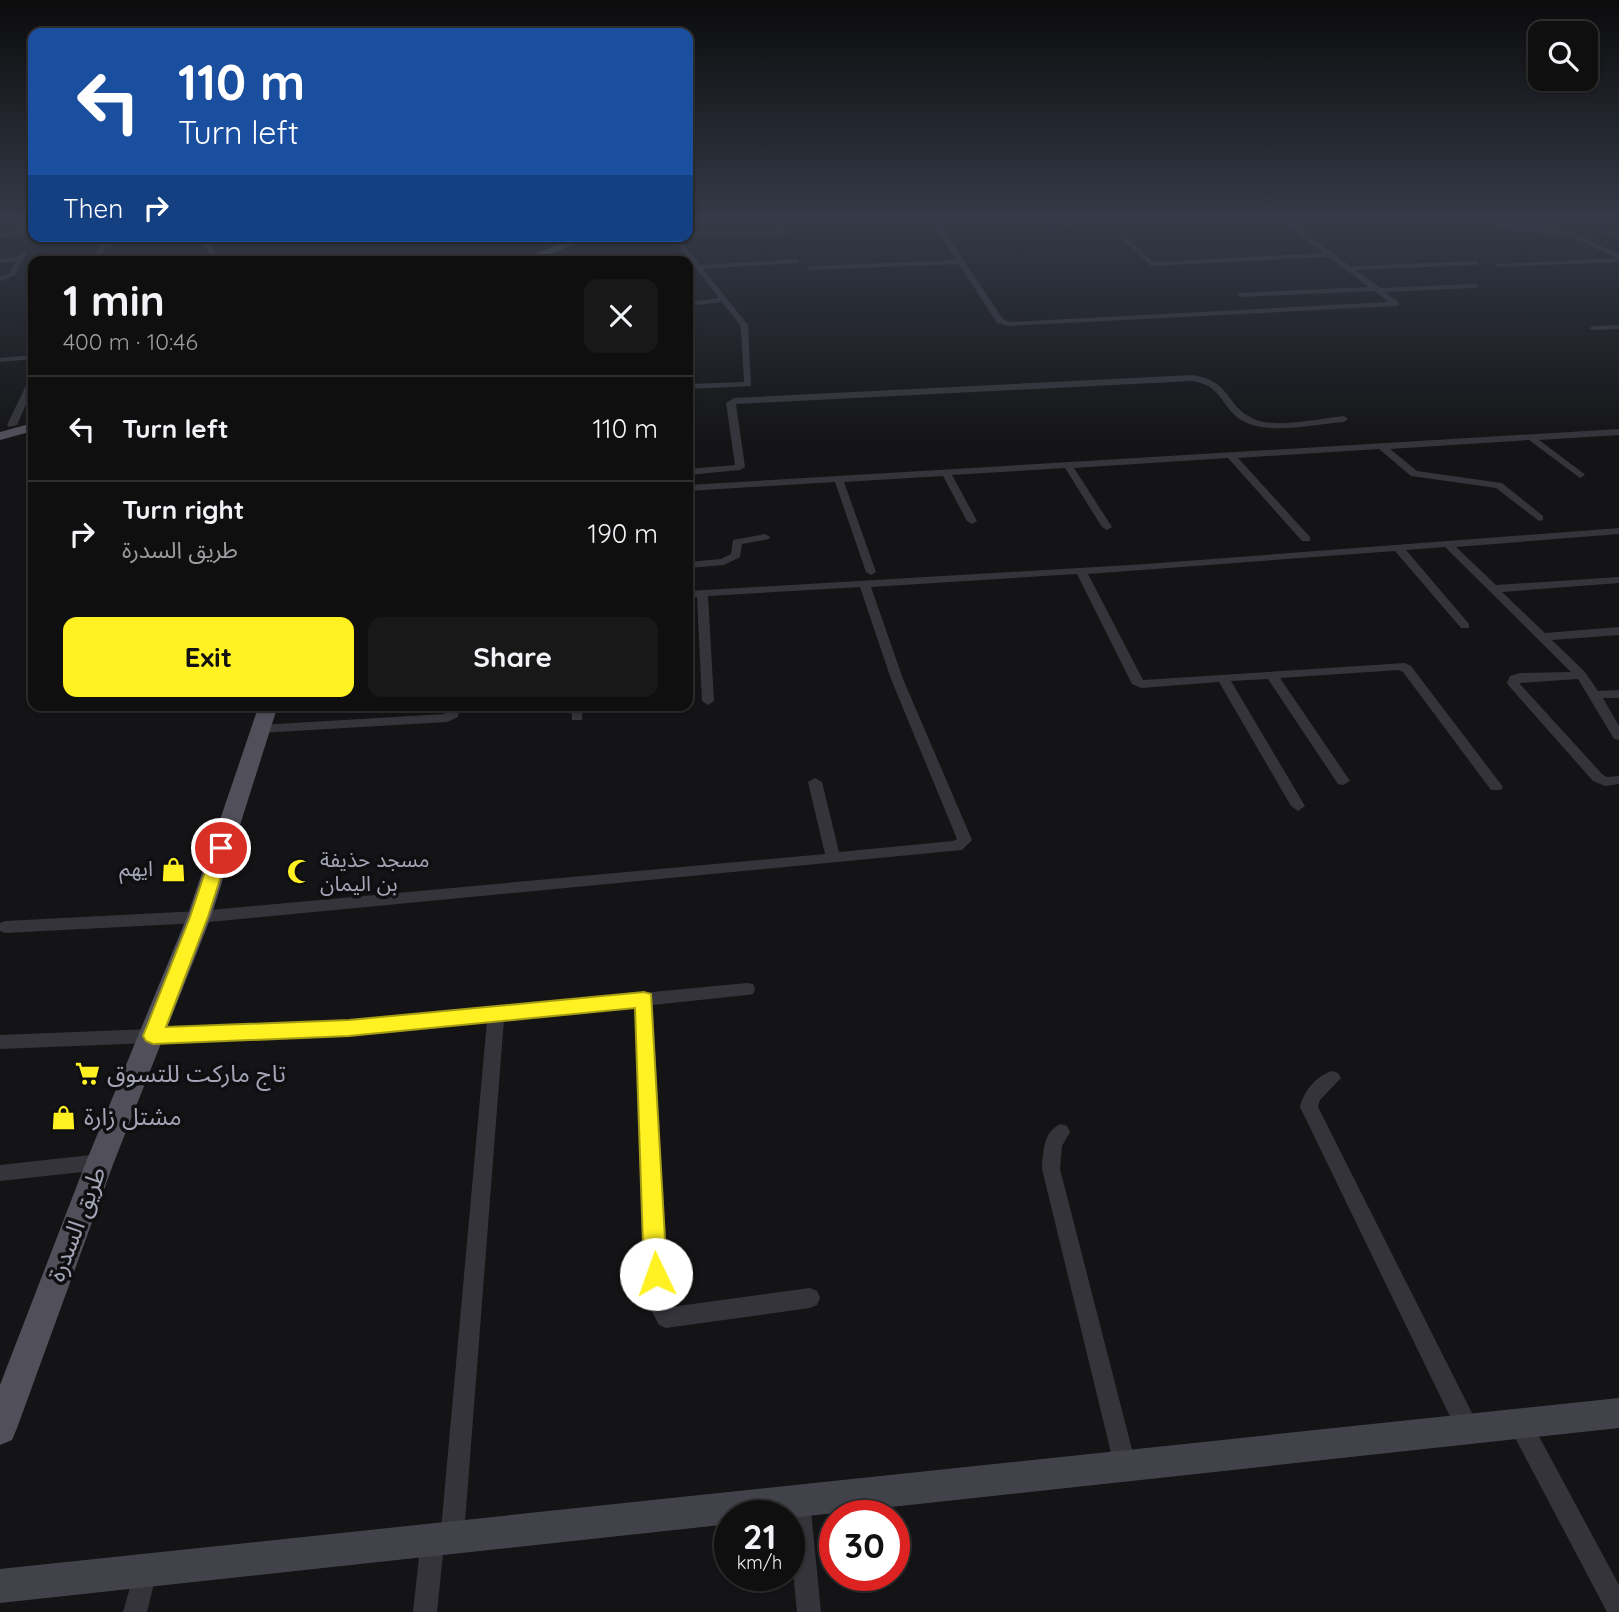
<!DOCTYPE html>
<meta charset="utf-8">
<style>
body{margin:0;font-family:Quicksand,"Noto Sans Arabic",sans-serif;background:#181819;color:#f1f3f6;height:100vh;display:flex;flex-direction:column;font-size:26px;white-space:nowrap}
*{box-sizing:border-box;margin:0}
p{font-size:23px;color:#9b9c9f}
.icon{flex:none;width:38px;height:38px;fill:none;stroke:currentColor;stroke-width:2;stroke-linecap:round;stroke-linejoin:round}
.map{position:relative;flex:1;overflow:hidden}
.details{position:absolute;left:28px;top:256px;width:665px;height:455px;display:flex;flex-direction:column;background:#0f0f10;border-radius:14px;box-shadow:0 2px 5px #0004,0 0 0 2px #2f2f30}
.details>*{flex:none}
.banner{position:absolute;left:28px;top:28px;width:665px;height:214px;border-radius:14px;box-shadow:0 2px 5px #0004,0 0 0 2px #2f2f30;background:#1a4fa0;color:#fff;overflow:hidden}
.buttons{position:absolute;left:1528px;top:21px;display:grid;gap:14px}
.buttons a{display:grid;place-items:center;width:70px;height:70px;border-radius:14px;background:#0f0f10;box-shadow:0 2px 5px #0004,0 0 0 2px #2f2f30;font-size:35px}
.speed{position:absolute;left:714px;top:1500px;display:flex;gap:14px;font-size:35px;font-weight:700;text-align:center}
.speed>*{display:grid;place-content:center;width:91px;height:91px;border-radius:50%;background:#0f0f10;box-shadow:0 2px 5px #0004,0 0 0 2px #2f2f30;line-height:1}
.speed small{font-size:18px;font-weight:400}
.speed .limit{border:10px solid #d22;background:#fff;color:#111}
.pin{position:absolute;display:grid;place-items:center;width:60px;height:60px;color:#fff;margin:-30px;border:4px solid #fff;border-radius:50%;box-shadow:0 2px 7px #0007}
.me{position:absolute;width:77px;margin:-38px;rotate:357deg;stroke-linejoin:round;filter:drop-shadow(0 0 5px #0008)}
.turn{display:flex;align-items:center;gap:24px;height:147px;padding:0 35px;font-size:32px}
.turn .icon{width:91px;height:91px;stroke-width:2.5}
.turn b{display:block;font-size:49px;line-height:60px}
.then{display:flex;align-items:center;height:66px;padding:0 35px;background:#0003;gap:14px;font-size:26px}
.round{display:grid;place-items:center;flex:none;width:74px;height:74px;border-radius:14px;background:#181819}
.headline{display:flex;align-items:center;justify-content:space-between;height:119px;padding:0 35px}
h1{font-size:42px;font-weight:800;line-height:52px}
.button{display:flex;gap:14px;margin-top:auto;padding:14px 35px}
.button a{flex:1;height:80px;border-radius:14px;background:#fff122;color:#111;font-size:28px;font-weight:800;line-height:80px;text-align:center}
.button a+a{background:#181819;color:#f1f3f6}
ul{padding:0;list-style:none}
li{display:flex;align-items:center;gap:21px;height:105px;padding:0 35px;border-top:2px solid #2f2f30}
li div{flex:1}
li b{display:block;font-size:26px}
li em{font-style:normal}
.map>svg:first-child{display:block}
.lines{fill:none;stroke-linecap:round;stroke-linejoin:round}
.street{fill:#35343b;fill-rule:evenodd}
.secondary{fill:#42424b;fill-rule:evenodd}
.primary{fill:#51505a;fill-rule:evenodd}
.route{fill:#fff122;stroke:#a69d16;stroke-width:2}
.labels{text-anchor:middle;stroke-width:7;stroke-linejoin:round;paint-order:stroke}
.poi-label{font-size:21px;fill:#a4a5b7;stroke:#0f0f11;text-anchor:start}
.near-poi-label{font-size:24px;fill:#a4a5b7;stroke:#0f0f11;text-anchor:start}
.near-street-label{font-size:24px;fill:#a4a5b7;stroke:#0f0f11}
</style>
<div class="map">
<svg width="1619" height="1612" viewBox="0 0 1619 1612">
<rect width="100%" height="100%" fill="#141416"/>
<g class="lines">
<g class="street">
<polygon points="930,219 936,219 1003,319 1009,322 1389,302 1374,291 1241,297 1237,295 1238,293 1369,287 1329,257 1151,266 1118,235 1123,234 1153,262 1324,253 1279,219 1286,219 1350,266 1476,261 1479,263 1476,265 1355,270 1381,288 1475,284 1479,286 1475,288 1384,292 1399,302 1399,306 1396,306 1008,326 997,323 959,264 809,270 806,268 809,266 957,260"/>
<polygon points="1026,219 1076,222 1079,224 1076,226 1040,225"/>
<polygon points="1472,219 1572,232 1619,254 1619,262 1495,267 1497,264 1616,258 1571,236 1503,228"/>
<polygon points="33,227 33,231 0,238 0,234"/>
<polygon points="1601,229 1619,235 1619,239 1601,231"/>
<polygon points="788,230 790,233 688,237 686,236 688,233"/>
<polygon points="104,236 110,236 99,261 92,261"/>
<polygon points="202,236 208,236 218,261 211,261"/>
<polygon points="671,236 678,236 700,265 797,259 800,261 797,263 703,269 748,325 751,386 688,389 688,384 744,382 741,331 740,325 722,302 688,306 688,302 719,298"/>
<polygon points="23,250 28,251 15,275 0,281 0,277 10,273 16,261 0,263 0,259 19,256"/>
<polygon points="1619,325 1619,329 1593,330 1589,328 1593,326"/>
<polygon points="33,355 33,359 0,362 0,358"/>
<path d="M 1192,375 C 1232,381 1224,404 1252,418 C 1274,430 1319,418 1344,416 L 1348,419 L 1344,422 C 1315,424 1267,436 1241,420 C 1220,406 1222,385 1192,381 L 736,404 L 745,467 L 740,470 L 688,475 L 688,469 L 735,465 L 726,403 L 734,398 Z"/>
<polygon points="30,377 33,377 33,388 17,425 9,427 7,425"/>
<polygon points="1619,429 1619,435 1539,440 1583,473 1585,475 1580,478 1529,440 1390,449 1417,471 1502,483 1543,516 1543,520 1539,521 1496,488 1411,476 1379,449 1238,458 1310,537 1310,541 1302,541 1228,458 1074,468 1112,527 1107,530 1102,527 1065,468 952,475 977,521 972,524 967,521 943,476 844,482 876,572 871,575 866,572 835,482 688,491 688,485"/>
<polygon points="1619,528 1619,534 1456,547 1496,585 1619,577 1619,583 1502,592 1545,633 1619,627 1619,635 1552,640 1585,672 1598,691 1619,690 1619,698 1603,698 1619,726 1619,740 1614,739 1578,679 1519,683 1603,775 1607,777 1619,776 1619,784 1605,786 1593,781 1509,686 1507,683 1510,676 1520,673 1571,672 1445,547 1406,550 1469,624 1469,628 1461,628 1395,551 1088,574 1143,680 1405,663 1411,666 1503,787 1501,790 1491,790 1403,672 1399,670 1280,678 1350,781 1343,785 1338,784 1268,679 1231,681 1305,806 1298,811 1291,806 1219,682 1141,688 1132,684 1077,574 871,587 903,679 972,840 962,850 199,923 5,933 0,931 0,923 5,921 199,911 825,854 808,782 815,778 822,782 839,852 953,841 957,839 891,679 860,587 708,596 714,701 708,705 702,701 697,597 688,597 688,591 1146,564"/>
<polygon points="765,534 770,537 769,539 742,544 740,557 724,565 688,568 688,562 721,559 731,554 733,540"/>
<polygon points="448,705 460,705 458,717 447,722 260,733 254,729 260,725 444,714 447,712"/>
<polygon points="571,705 583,705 582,720 572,720"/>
<polygon points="747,983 753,984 755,989 753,994 747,995 653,1005 667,1300 671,1307 810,1288 817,1291 820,1298 817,1305 810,1308 666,1328 659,1325 647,1302 636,1006 504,1019 464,1535 460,1543 452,1547 444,1544 437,1612 413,1612 421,1539 425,1531 433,1527 441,1530 487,1021 349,1035 0,1049 0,1035 349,1021"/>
<path d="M 1332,1071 L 1338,1073 L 1341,1078 L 1320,1100 L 1318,1107 L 1476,1421 L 1479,1429 L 1476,1437 L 1468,1440 L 1460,1437 L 1300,1107 C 1304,1091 1316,1076 1332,1071 Z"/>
<path d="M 1061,1124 L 1067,1126 L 1070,1132 L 1062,1146 L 1060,1169 L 1136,1465 L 1133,1473 L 1125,1476 L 1117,1473 L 1114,1465 L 1042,1169 C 1043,1153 1043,1131 1061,1124 Z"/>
<polygon points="100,1154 107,1156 109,1162 107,1168 100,1170 0,1181 0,1165"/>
<polygon points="1520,1413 1528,1416 1619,1585 1619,1612 1607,1612 1512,1432 1509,1424 1512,1416"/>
<polygon points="798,1488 806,1492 810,1500 821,1612 797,1612 786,1500 790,1492"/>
<polygon points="145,1559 153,1563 157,1571 147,1612 123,1612 137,1563"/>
</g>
<polygon class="secondary" points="1619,1398 1619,1428 789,1518 730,1516 730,1524 0,1603 0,1569"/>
<g class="primary">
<polygon points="577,236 591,236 535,261 520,261"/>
<polygon points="33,423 33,431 0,440 0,432"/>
<polygon points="259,705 278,705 211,917 114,1162 17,1428 12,1440 0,1445 0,1385 86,1162 187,917"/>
</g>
</g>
<linearGradient id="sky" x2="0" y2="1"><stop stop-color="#0b0b0c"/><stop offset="0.49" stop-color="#343a47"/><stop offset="1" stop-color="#343a47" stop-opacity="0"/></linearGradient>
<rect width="1619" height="445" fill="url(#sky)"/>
<polygon class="route" points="221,842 230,848 208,917 166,1027 349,1020 644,992 651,994 667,1274 664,1282 656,1285 648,1282 644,1274 635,1008 349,1036 153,1044 146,1041 143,1036 190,917 213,848"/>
<defs>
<symbol id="shop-bare" viewBox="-9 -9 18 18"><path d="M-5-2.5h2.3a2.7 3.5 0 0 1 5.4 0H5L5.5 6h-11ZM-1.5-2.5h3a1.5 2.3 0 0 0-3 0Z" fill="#fff122" stroke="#0f0f11" stroke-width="2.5" paint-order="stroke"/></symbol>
<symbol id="mosque-bare" viewBox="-9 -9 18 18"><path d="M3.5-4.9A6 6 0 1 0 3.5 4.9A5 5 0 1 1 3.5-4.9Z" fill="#fff122" stroke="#0f0f11" stroke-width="2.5" paint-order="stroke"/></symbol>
<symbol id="supermarket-bare" viewBox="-9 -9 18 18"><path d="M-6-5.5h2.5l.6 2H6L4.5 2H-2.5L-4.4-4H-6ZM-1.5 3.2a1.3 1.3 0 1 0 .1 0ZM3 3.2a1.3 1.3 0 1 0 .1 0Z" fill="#fff122" stroke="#0f0f11" stroke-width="2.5" paint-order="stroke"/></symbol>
</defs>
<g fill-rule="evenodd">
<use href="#shop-bare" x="156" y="852" width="35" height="35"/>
<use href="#mosque-bare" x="282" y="854" width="35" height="35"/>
<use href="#supermarket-bare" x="70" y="1056" width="35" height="35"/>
<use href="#shop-bare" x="46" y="1100" width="35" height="35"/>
</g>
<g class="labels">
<g class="poi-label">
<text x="320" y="867">مسجد حذيفة<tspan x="320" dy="24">بن اليمان</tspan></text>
<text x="153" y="876" text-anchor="end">ايهم</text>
</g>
<g class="near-poi-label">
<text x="107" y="1082">تاج ماركت للتسوق</text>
<text x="84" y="1125">مشتل زارة</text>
</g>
<g class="near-street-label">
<text transform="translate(77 1224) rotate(-69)" y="8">طريق السدرة</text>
</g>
</g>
</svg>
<div class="buttons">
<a><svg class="icon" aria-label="search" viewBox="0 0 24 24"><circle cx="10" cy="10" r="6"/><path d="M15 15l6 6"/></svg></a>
</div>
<div class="speed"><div>21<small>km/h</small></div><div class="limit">30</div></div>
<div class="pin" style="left:221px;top:848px;background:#d93025"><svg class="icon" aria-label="arrive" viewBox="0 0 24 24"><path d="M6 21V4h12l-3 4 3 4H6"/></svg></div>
<svg class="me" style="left:656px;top:1274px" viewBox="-20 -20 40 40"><circle r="19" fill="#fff"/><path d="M0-13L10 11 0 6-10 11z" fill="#fff122"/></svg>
<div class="banner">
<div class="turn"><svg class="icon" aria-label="left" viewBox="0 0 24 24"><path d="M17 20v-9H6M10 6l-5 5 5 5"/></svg><div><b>110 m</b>Turn left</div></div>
<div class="then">Then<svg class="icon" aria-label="right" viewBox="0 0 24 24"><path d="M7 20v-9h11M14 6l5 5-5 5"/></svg></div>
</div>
<section class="details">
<div class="headline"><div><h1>1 min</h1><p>400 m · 10:46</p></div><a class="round"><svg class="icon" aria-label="close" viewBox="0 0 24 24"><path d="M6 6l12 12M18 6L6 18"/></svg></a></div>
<ul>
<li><svg class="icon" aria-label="left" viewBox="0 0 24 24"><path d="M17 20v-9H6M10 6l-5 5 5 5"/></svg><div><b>Turn left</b></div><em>110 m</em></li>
<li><svg class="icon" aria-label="right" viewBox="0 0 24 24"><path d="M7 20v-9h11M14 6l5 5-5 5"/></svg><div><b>Turn right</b><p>طريق السدرة</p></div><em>190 m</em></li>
</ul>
<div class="button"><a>Exit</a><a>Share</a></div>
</section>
</div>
